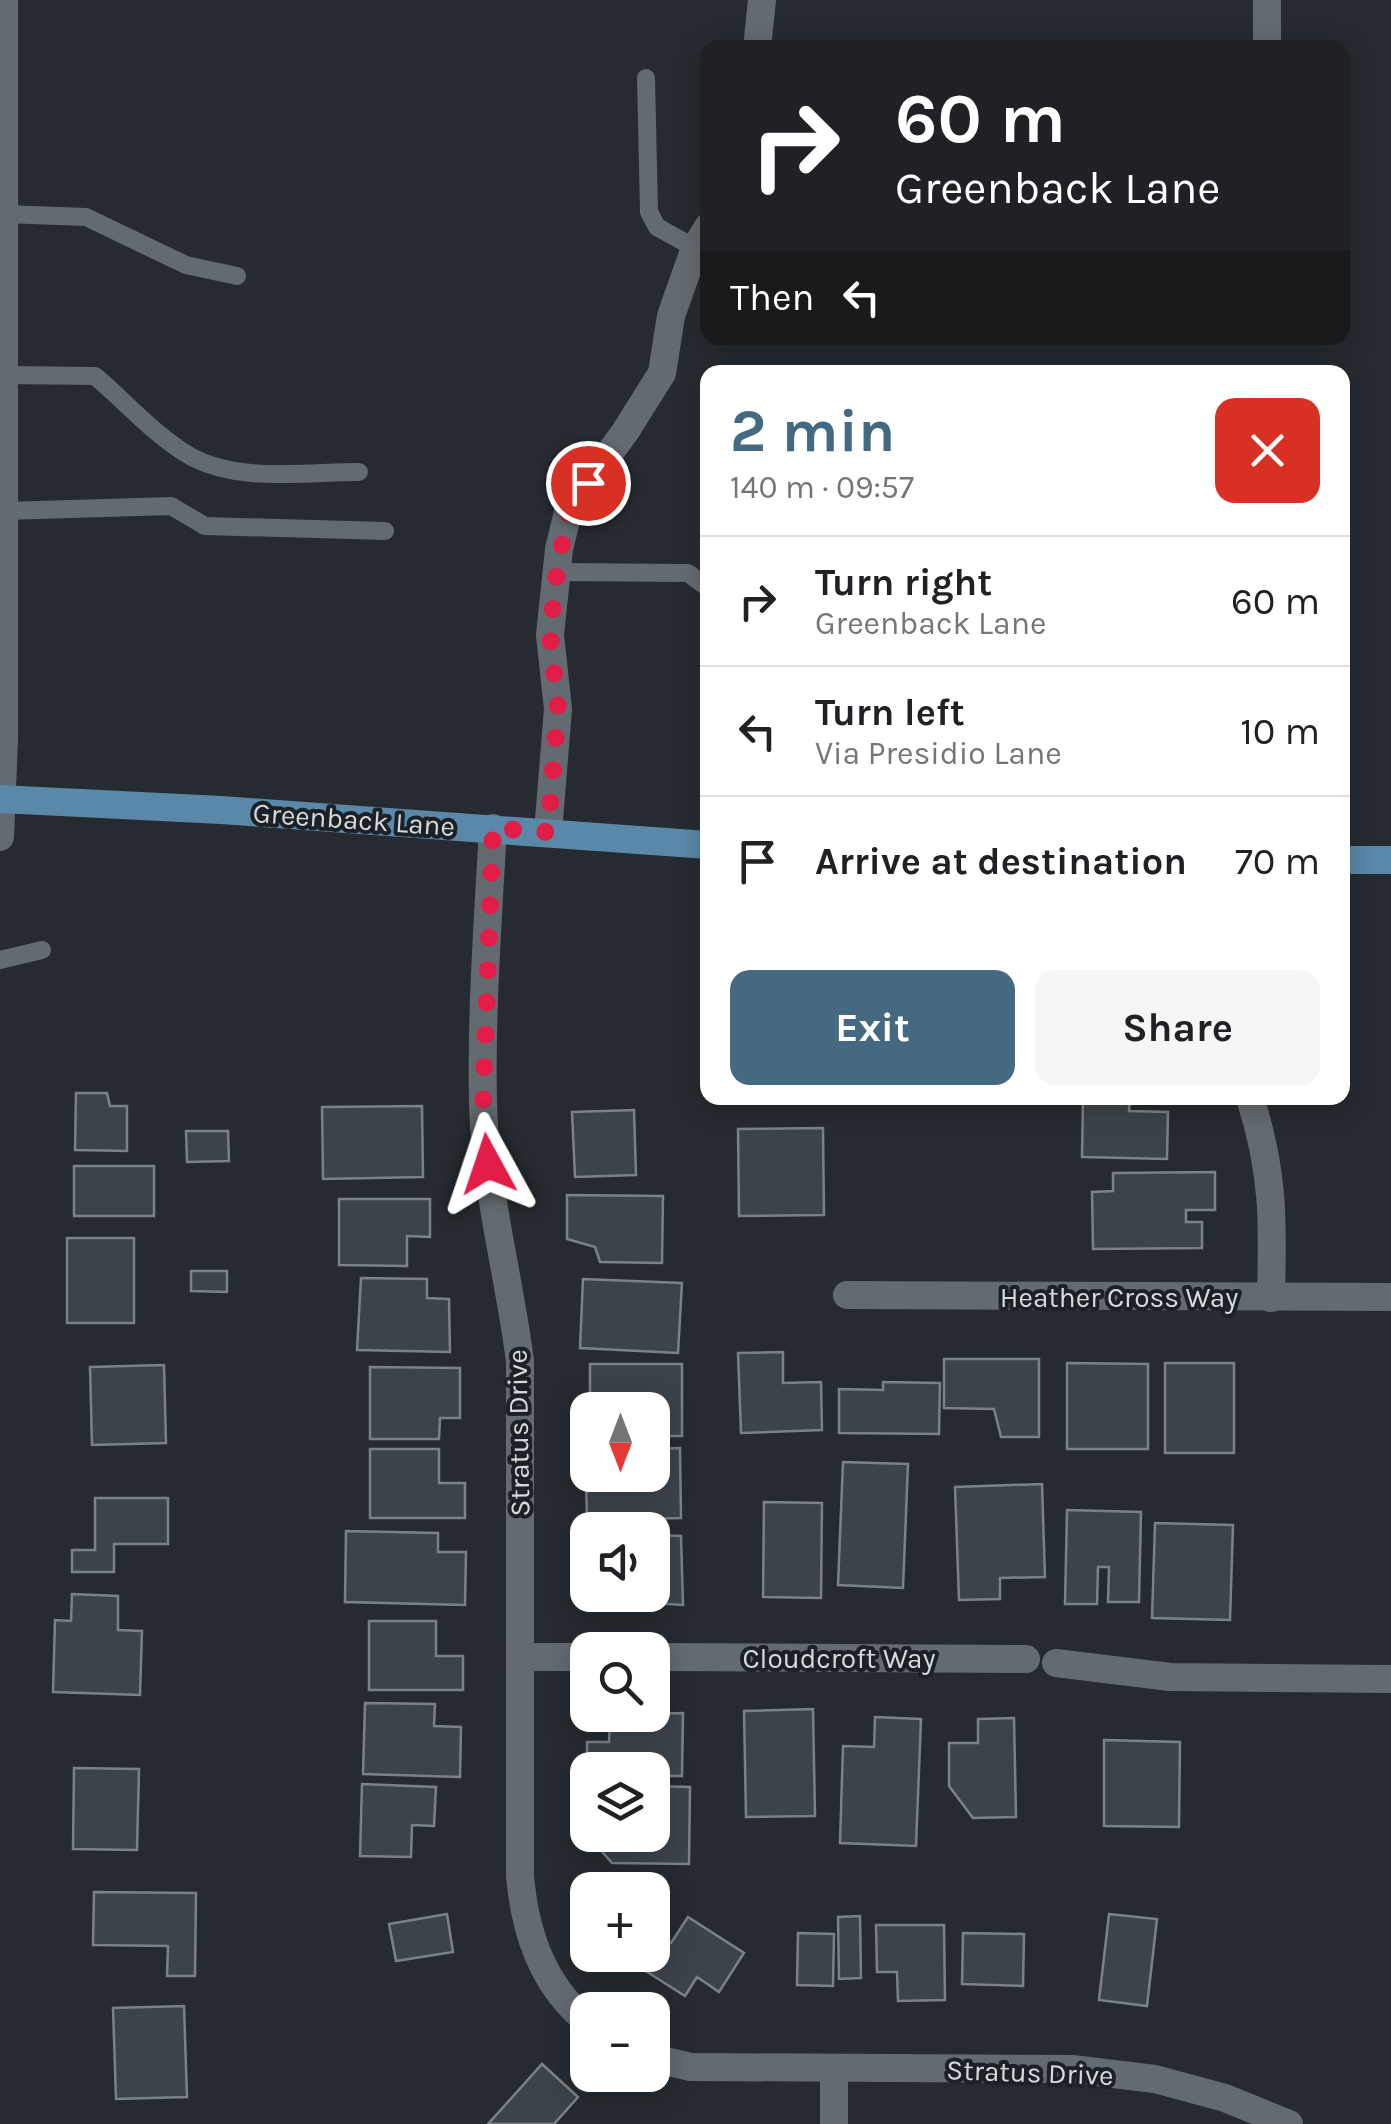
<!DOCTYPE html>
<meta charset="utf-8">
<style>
body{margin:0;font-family:Karla,sans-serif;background:#f6f6f6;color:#202124;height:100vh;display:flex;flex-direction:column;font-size:38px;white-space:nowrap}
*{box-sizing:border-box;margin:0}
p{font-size:32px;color:#757577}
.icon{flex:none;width:55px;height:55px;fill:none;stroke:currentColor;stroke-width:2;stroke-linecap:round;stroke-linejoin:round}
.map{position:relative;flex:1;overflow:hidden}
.panel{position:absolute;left:700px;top:365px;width:650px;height:740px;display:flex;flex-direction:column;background:#fff;border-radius:20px;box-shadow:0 5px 25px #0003}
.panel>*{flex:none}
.top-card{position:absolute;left:700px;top:40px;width:650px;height:305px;border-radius:20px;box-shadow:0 5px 25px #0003;background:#202124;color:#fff;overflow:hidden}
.needle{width:65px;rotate:180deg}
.tools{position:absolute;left:570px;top:1392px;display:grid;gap:20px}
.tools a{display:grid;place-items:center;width:100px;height:100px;border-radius:20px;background:#fff;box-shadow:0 5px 25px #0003;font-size:50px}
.pin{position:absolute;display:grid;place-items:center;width:85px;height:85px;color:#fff;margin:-42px;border:5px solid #fff;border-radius:50%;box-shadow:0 2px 10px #0007}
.me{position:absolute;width:110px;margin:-55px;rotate:355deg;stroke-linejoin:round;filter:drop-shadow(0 0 8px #0008)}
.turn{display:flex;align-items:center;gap:35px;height:210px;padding:0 30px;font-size:45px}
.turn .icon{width:130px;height:130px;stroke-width:2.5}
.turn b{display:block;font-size:70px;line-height:85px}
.then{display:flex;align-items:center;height:95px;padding:0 30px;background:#0003;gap:20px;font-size:38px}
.round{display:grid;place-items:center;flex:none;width:105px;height:105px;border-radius:20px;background:#f6f6f6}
.summary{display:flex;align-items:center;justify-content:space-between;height:170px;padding:0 30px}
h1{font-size:60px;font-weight:700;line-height:75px;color:#466982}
.cta{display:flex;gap:20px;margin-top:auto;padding:20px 30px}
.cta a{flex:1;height:115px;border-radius:20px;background:#466982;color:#fff;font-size:40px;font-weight:700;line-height:115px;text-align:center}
.cta a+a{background:#f6f6f6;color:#202124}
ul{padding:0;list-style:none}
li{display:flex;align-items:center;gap:30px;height:130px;padding:0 30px;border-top:2px solid #e0e0e0}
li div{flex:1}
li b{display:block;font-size:38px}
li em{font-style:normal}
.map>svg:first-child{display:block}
.building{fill:#3d4449;stroke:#7a8288;stroke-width:2.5}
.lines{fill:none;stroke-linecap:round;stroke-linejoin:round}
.service{stroke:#646b70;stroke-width:18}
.minor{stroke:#646b70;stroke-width:28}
.tertiary{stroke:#646b70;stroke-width:28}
.primary{stroke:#5a88a8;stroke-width:28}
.route{stroke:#e11d48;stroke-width:18;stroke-dasharray:0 32.4}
.labels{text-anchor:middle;stroke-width:8;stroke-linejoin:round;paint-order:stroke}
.street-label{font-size:28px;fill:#d5dadd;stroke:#1b2126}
</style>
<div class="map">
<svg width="1391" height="2124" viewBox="0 0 1391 2124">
<rect width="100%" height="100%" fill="#252b30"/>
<g class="building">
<polygon points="76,1093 107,1093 110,1106 127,1106 127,1151 75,1150"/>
<polygon points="1083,1098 1130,1098 1129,1111 1168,1112 1167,1159 1082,1157"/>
<polygon points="422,1106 423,1177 323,1179 322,1107"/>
<polygon points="634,1110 636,1175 575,1177 572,1112"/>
<polygon points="823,1128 824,1215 739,1216 738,1129"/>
<polygon points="186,1131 228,1131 229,1161 187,1162"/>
<rect x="74" y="1166" width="80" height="50"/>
<polygon points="1215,1172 1215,1210 1186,1210 1186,1222 1202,1222 1202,1248 1093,1249 1092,1192 1113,1191 1113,1173"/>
<polygon points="567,1195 663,1196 662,1263 600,1262 595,1247 567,1239"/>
<polygon points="339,1199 430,1199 430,1237 407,1236 407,1266 339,1265"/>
<rect x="67" y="1238" width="67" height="85"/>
<polygon points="191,1271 227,1271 227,1292 191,1291"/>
<polygon points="361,1278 427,1279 427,1298 449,1299 450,1352 357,1350"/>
<polygon points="583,1279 682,1283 678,1353 580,1348"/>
<polygon points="783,1352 783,1383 821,1382 822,1430 741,1433 738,1353"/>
<polygon points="944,1359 1039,1359 1039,1437 1001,1437 994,1409 944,1408"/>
<polygon points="1067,1363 1148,1364 1148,1449 1067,1449"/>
<rect x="1165" y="1363" width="69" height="90"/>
<polygon points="590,1364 682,1364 682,1436 652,1436 652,1410 590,1410"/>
<polygon points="164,1365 166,1443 92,1445 90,1367"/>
<polygon points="370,1367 460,1368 460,1418 440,1418 439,1439 370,1439"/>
<polygon points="883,1382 940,1383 939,1434 839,1433 839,1389 883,1390"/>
<polygon points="680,1448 681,1518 587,1520 586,1481 612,1480 612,1475 652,1475 652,1449"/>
<polygon points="370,1449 439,1449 439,1483 465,1483 465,1518 370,1518"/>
<polygon points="843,1462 908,1464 903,1588 838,1585"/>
<polygon points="1042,1484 1045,1577 1000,1578 1000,1599 959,1600 955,1487"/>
<polygon points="95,1498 168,1498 168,1544 114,1544 114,1572 72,1572 72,1550 95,1550"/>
<polygon points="764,1502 822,1503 821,1598 763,1597"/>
<polygon points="1067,1510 1141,1512 1139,1602 1108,1602 1109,1567 1098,1567 1097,1604 1065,1604"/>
<polygon points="1155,1523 1233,1525 1230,1620 1152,1618"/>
<polygon points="346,1531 438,1533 438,1552 466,1552 465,1605 345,1602"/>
<polygon points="587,1534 588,1595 652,1595 652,1535 681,1536 683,1605 587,1599"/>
<polygon points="72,1594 118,1596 118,1630 142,1631 140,1695 53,1692 55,1620 71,1621"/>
<polygon points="369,1621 436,1621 436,1656 463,1656 463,1690 369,1690"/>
<polygon points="365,1703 435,1704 434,1726 461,1727 460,1777 363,1774"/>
<polygon points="813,1709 815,1816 746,1817 744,1711"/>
<polygon points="683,1713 682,1776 652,1776 652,1770 588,1770 587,1775 587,1742 609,1742 610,1715"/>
<polygon points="875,1717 921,1719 916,1846 840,1843 843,1746 874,1747"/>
<polygon points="1014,1718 1016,1817 973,1818 949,1786 949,1743 978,1743 978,1719"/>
<polygon points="1104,1740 1180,1742 1179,1827 1104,1826"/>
<polygon points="74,1768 139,1769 137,1850 73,1849"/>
<polygon points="362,1784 436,1787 434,1826 412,1825 411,1857 360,1856"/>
<polygon points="581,1785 588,1785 588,1835 652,1835 652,1786 690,1787 689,1864 612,1863 581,1828"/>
<polygon points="94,1892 196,1893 195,1976 167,1976 168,1946 93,1945"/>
<polygon points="447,1914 453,1952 396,1961 389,1924"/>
<polygon points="1109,1914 1157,1919 1147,2006 1099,2000"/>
<polygon points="860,1916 861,1978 839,1979 838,1917"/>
<polygon points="688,1917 744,1953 719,1992 697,1977 685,1996 630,1961 634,1955 652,1955 652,1931 671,1943"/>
<polygon points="876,1925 944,1925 945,2000 898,2001 897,1972 877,1972"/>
<polygon points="798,1933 834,1934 833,1986 797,1985"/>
<polygon points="963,1933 1024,1934 1023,1986 962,1984"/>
<polygon points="184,2006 187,2097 116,2099 113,2008"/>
<polygon points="542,2064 578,2097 554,2124 488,2124"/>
</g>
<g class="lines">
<g class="service">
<polyline points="646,78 649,212 657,227 695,248"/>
<polyline points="4,214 86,217 186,265 237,276"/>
<path d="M 4,375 L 95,376 C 126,402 155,436 190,456 C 238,483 306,472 359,472"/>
<polyline points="4,511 171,506 205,526 385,531"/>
<polyline points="557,572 688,573 708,588"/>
<polyline points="0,960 42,950"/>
</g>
<g class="minor">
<polyline points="1267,0 1267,48"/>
<polyline points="757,48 762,0"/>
<path d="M 493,828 C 488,919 481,1012 483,1103 C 485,1190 509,1275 520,1361 L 520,1876 C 525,1932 542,1985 588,2022"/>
<polyline points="548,832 558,709 550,635 559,549 569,508 625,432 662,373 671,316 695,248 708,227"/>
<path d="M 1250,1098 C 1274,1173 1273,1220 1271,1298"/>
<polyline points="847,1295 1391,1297"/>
<polyline points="521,1657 588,1657"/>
<polyline points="652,1657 1026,1659"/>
<polyline points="1056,1663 1170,1677 1391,1679"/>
<polyline points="652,2058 691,2067 1072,2069 1155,2079 1225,2098 1289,2124"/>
<polyline points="834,2068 834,2124"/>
</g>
<polyline class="tertiary" points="0,837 4,740 4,0"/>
<g class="primary">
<polyline points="0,799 221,810 708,845"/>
<polyline points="1342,860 1391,860"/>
</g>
</g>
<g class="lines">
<polyline class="route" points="488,1164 483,1104 493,828 548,832 558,708 550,635 557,572 569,508 588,483"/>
</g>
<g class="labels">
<g class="street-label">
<text transform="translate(354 819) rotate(4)" y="10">Greenback Lane</text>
<text x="1119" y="1307">Heather Cross Way</text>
<text transform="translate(518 1433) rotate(-91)" y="10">Stratus Drive</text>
<text x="839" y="1668">Cloudcroft Way</text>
<text transform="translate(1030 2072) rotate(2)" y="10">Stratus Drive</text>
</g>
</g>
</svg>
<div class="tools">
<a><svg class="needle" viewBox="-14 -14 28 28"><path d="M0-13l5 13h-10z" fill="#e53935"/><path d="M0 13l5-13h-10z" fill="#757577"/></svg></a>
<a><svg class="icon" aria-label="sound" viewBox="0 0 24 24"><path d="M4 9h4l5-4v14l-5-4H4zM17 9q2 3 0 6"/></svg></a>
<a><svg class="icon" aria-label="search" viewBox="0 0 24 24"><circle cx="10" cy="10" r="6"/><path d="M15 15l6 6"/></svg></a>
<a><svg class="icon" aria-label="layers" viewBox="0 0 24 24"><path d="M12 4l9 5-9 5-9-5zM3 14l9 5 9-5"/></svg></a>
<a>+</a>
<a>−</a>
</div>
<div class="pin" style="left:588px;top:483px;background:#d93025"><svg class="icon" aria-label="arrive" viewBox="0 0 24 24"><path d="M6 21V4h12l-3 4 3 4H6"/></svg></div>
<svg class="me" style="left:488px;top:1164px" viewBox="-20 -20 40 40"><path d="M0-17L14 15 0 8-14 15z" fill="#e11d48" stroke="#fff" stroke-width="4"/></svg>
<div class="top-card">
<div class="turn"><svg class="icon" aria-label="right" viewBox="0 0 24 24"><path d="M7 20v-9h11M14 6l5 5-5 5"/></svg><div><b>60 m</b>Greenback Lane</div></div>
<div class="then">Then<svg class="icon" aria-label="left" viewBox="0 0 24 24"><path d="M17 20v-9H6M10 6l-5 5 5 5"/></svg></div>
</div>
<section class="panel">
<div class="summary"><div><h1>2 min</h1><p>140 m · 09:57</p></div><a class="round" style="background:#d93025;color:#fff"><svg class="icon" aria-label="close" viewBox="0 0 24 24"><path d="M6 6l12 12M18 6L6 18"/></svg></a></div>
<ul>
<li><svg class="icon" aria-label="right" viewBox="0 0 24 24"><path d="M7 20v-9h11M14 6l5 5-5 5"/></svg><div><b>Turn right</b><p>Greenback Lane</p></div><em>60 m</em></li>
<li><svg class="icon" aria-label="left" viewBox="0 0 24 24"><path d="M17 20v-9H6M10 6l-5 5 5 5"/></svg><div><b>Turn left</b><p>Via Presidio Lane</p></div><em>10 m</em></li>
<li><svg class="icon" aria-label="arrive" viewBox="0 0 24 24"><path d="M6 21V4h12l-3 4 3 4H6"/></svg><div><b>Arrive at destination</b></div><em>70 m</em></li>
</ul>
<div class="cta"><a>Exit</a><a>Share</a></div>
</section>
</div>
